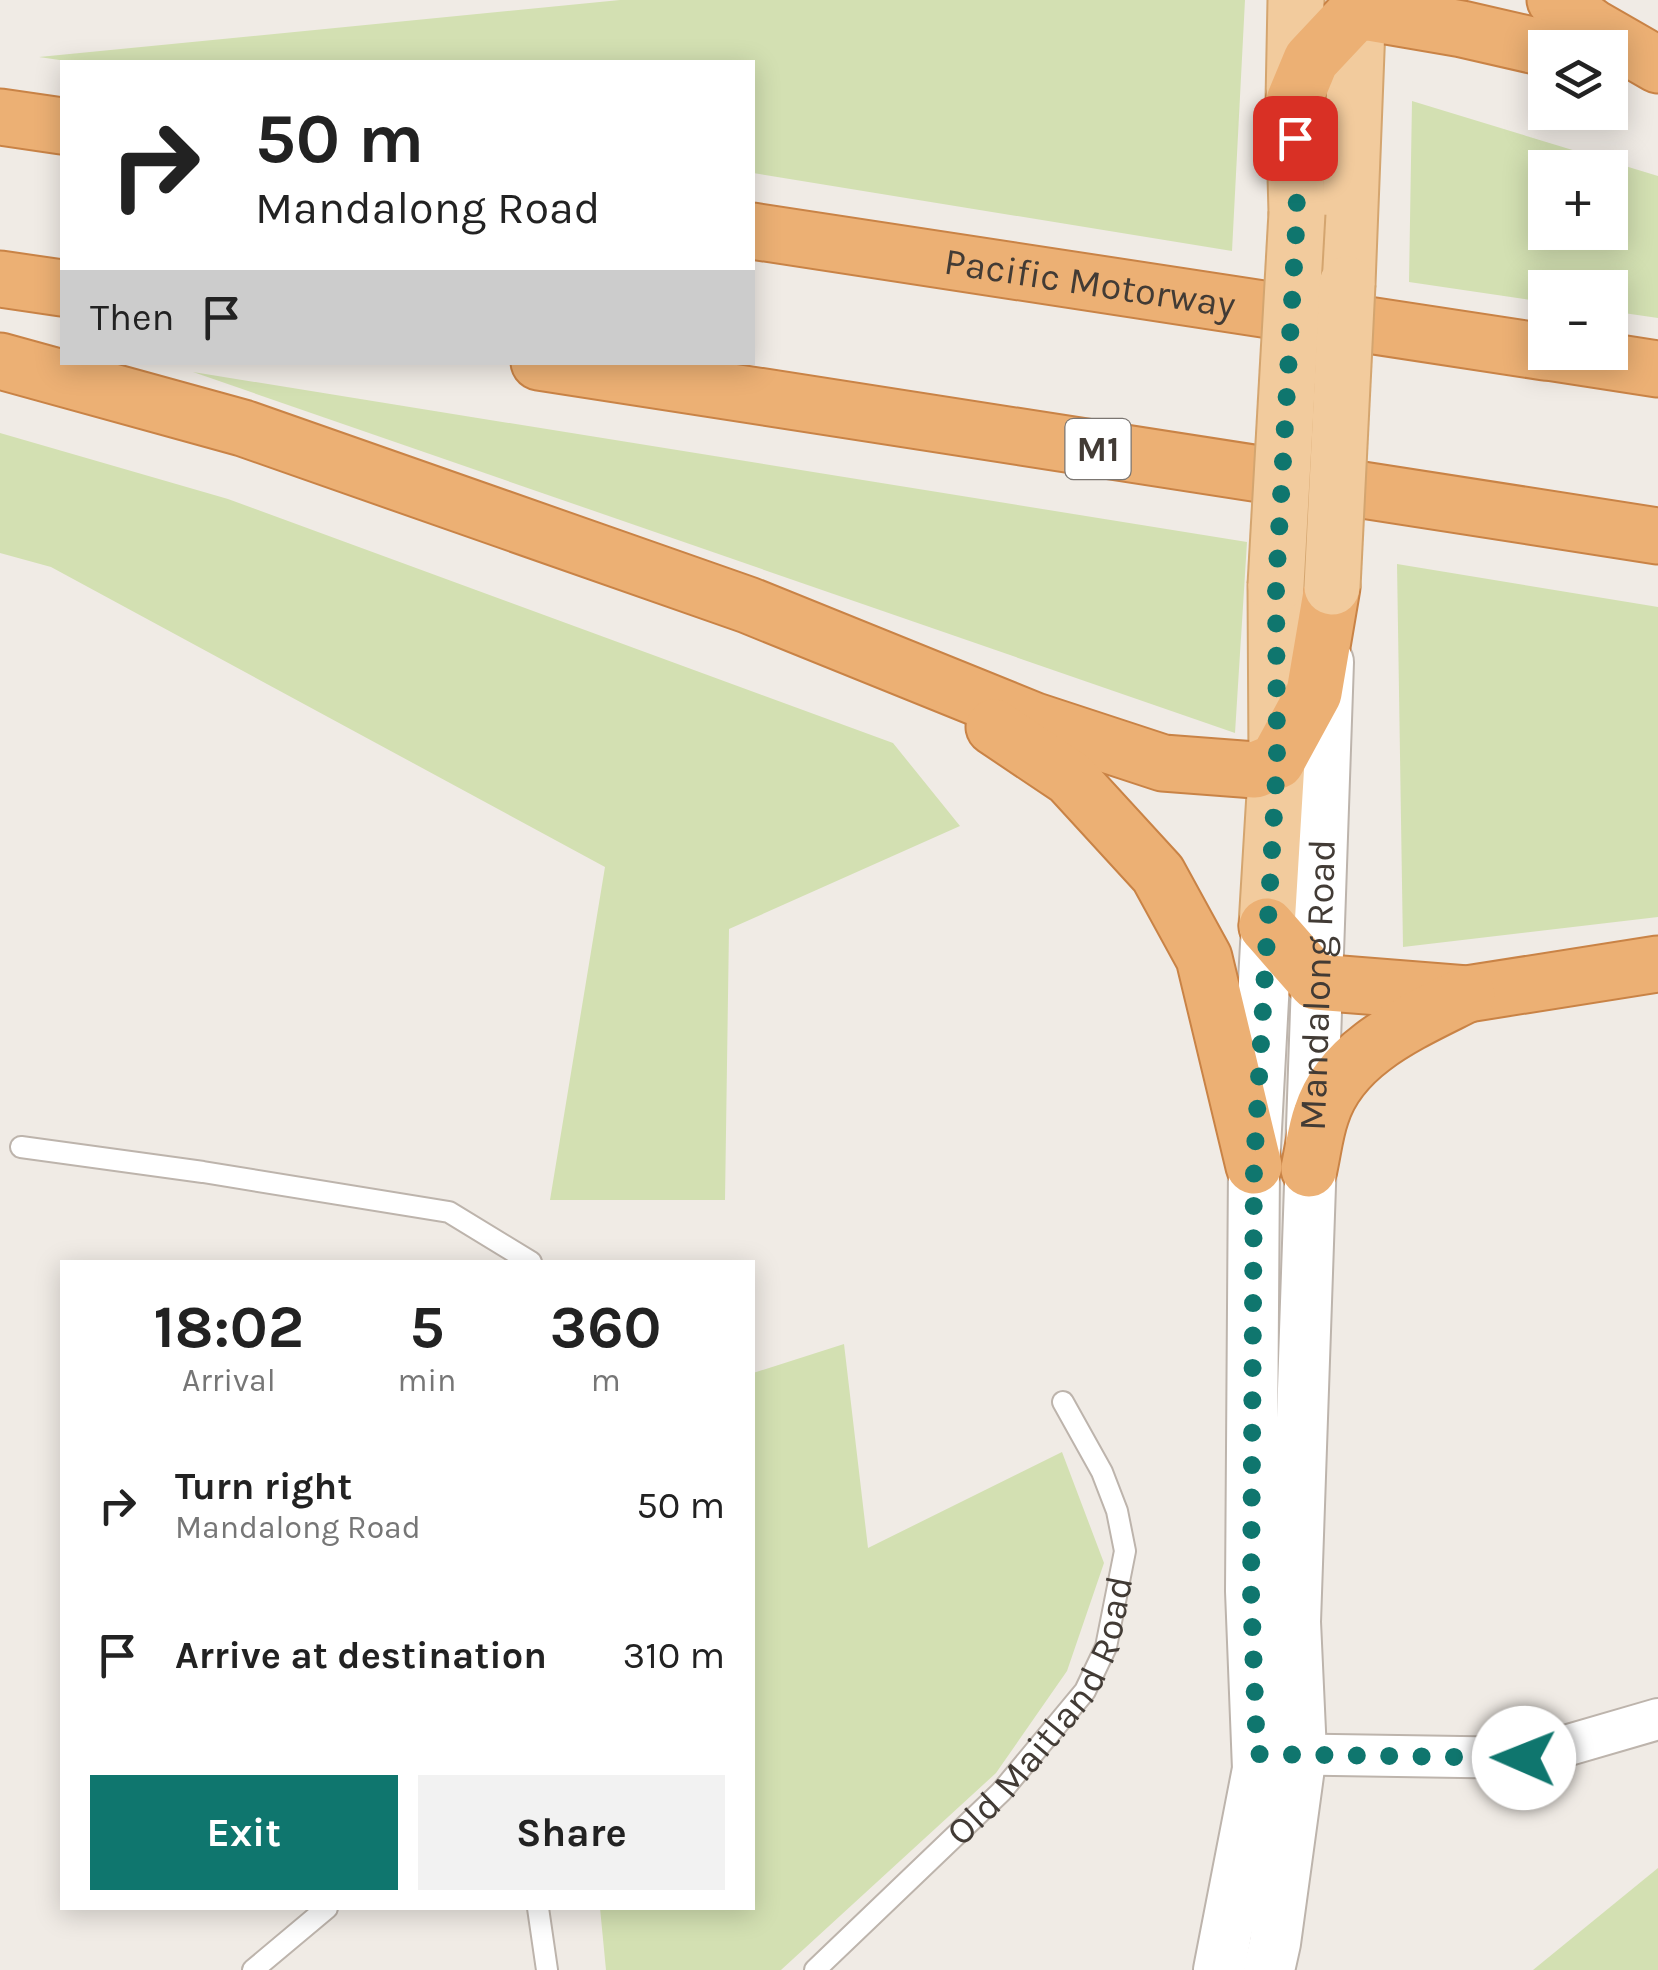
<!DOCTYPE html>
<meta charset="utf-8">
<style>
body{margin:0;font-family:Karla,sans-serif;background:#f2f2f2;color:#222;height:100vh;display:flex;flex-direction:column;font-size:38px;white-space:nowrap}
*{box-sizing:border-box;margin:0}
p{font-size:32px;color:#767676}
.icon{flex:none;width:55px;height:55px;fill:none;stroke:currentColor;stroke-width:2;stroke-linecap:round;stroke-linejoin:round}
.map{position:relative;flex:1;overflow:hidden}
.drawer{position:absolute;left:60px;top:1260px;width:695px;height:650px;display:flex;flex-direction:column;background:#fff;border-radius:0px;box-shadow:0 5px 25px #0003}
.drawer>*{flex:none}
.guide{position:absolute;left:60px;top:60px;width:695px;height:305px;border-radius:0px;box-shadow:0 5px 25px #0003;background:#fff;color:#222;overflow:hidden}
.tools{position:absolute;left:1528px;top:30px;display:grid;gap:20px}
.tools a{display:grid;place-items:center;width:100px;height:100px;border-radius:0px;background:#fff;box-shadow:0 5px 25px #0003;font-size:50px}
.pin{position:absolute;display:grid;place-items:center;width:85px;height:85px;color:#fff;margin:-42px;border-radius:20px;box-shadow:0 5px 15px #0006}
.me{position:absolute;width:110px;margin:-55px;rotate:271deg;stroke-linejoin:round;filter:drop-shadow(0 0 8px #0008)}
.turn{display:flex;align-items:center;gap:35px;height:210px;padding:0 30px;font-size:45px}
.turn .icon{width:130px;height:130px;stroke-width:2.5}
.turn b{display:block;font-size:70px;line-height:85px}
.then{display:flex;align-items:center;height:95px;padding:0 30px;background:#0003;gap:20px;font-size:38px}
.eta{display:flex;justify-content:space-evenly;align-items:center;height:170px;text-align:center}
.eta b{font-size:60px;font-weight:700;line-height:70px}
.cta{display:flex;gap:20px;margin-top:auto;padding:20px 30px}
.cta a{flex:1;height:115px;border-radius:0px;background:#0f766e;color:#fff;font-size:40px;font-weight:700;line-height:115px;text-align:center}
.cta a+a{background:#f2f2f2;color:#222}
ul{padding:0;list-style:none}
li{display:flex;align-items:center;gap:30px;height:150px;padding:0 30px}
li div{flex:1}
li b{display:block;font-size:38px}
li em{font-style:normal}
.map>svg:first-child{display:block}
.green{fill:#d3e0b2;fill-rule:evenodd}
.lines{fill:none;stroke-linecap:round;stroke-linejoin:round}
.service-casing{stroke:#bdb4ac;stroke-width:24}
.minor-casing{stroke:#bdb4ac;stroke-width:44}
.tertiary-casing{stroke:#bdb4ac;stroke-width:54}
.primary-casing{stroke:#d4a56f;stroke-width:59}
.motorway-casing{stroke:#c98346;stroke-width:59}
.service{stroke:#fff;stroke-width:20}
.minor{stroke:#fff;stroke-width:40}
.tertiary{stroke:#fff;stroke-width:50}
.primary{stroke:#f2cb9d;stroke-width:55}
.motorway{stroke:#ecb074;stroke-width:55}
.primary-bridge-casing{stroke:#d4a56f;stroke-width:59;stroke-linecap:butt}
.primary-bridge{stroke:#f2cb9d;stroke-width:55}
.route{stroke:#0f766e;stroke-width:18;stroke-dasharray:0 32.4}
.labels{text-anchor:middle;stroke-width:10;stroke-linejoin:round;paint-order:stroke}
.shield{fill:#fff;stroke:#7b7672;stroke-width:2.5}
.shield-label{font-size:35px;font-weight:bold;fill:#423b35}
.street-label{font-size:38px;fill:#423b35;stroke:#fff}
</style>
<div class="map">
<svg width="1658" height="1970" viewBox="0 0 1658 1970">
<rect width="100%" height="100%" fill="#f0ebe5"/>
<g class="green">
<polygon points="620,0 1245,0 1232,251 753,173 752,62 73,62 39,57"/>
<path d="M 1412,101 L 1658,176 L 1658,318 L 1610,311 L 1610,288 L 1545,288 L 1545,302 L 1409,282 ZM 1545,168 L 1610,168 L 1610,232 L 1545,232 Z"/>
<polygon points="193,372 1247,542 1235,733"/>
<polygon points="0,433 228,499 893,743 960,826 729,929 725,1200 550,1200 605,867 51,567 0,553"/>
<polygon points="1397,564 1658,607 1658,917 1403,947"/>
<polygon points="844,1344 868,1548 1062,1452 1104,1563 1067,1671 996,1773 781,1970 606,1970 600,1908 752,1908 753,1373"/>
<polygon points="1658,1868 1658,1970 1533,1970"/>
</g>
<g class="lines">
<defs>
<g id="service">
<polyline points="21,1147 203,1172 449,1212 531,1262"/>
<polyline points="538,1908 547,1970"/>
<polyline points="253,1970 327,1908"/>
<path id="s1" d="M 815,1970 L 1001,1792 L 1085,1691 L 1106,1647 L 1125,1551 L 1117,1511 L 1102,1472 L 1063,1402"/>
</g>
<polyline id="minor" points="1271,1754 1524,1758 1658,1719"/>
<g id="tertiary">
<polyline points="1219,1970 1258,1769 1251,1591 1254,1166 1267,926"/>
<path id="s2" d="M 1269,1970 L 1275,1943 L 1301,1753 L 1295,1622 L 1328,662"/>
</g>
<g id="primary">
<polyline points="1296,0 1294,101 1297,213"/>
<polyline points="1347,284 1358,0"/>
<polyline points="1267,926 1277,761 1276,585"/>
</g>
<g id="motorway">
<polyline points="1555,0 1592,27 1658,65"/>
<polyline points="1294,101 1311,60 1357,11 1462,29 1545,48"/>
<polyline points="0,117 62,126"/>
<path id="s3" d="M 752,231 L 1545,352"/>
<polyline points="0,279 62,288"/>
<polyline points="1548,352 1658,369"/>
<polyline points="0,361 243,428 748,605 1035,721 1163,763 1255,770 1277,761 1314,693 1332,587"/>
<polyline points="539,362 1658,536"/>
<polyline points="994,727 1070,778 1158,874 1204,958 1254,1166"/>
<polyline points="1267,926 1316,982 1467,994 1658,964"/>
<path d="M 1309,1169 C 1313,1151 1315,1132 1321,1115 C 1341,1051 1412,1022 1467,994"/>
</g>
</defs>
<use href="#service" class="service-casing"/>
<use href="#minor" class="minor-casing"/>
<use href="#tertiary" class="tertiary-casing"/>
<use href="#primary" class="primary-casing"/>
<use href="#motorway" class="motorway-casing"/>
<use href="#service" class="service"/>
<use href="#minor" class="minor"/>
<use href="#tertiary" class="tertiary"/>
<use href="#primary" class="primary"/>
<use href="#motorway" class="motorway"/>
<defs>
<g id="primary-bridge">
<polyline points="1276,585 1297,213"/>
<polyline points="1332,587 1347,284"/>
</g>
</defs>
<use href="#primary-bridge" class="primary-bridge-casing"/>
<use href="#primary-bridge" class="primary-bridge"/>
</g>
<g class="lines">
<polyline class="route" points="1295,138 1297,213 1276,585 1277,761 1254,1166 1251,1592 1257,1754 1524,1758"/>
</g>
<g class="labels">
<rect class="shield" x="1065.5" y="419" width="65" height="60" rx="8"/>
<g class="shield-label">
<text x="1098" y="461">M1</text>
</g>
<g class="street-label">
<text dy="13" stroke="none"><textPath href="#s3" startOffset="342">Pacific Motorway</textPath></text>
<text dy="13" stroke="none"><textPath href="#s2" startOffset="988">Mandalong Road</textPath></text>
<text dy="13" stroke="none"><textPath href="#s1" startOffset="350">Old Maitland Road</textPath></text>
</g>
</g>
</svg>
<div class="tools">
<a><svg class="icon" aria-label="layers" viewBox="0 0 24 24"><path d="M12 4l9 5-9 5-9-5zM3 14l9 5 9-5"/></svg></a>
<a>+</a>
<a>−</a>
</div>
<div class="pin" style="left:1295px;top:138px;background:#d93025"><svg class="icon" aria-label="arrive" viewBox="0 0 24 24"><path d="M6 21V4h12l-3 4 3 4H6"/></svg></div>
<svg class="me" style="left:1524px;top:1758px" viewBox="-20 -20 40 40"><circle r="19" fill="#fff"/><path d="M0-13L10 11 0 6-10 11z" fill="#0f766e"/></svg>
<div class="guide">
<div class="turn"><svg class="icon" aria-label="right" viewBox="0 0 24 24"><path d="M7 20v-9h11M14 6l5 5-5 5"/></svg><div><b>50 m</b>Mandalong Road</div></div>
<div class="then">Then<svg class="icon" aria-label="arrive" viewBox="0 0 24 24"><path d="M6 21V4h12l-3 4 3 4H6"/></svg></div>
</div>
<section class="drawer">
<div class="eta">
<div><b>18:02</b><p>Arrival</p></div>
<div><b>5</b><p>min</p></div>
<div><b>360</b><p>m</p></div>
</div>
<ul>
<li><svg class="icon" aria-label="right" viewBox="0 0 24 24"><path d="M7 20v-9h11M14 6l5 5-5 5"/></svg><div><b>Turn right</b><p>Mandalong Road</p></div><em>50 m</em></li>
<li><svg class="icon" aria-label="arrive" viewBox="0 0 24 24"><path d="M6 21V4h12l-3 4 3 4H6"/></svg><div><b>Arrive at destination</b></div><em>310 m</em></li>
</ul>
<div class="cta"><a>Exit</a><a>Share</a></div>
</section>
</div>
